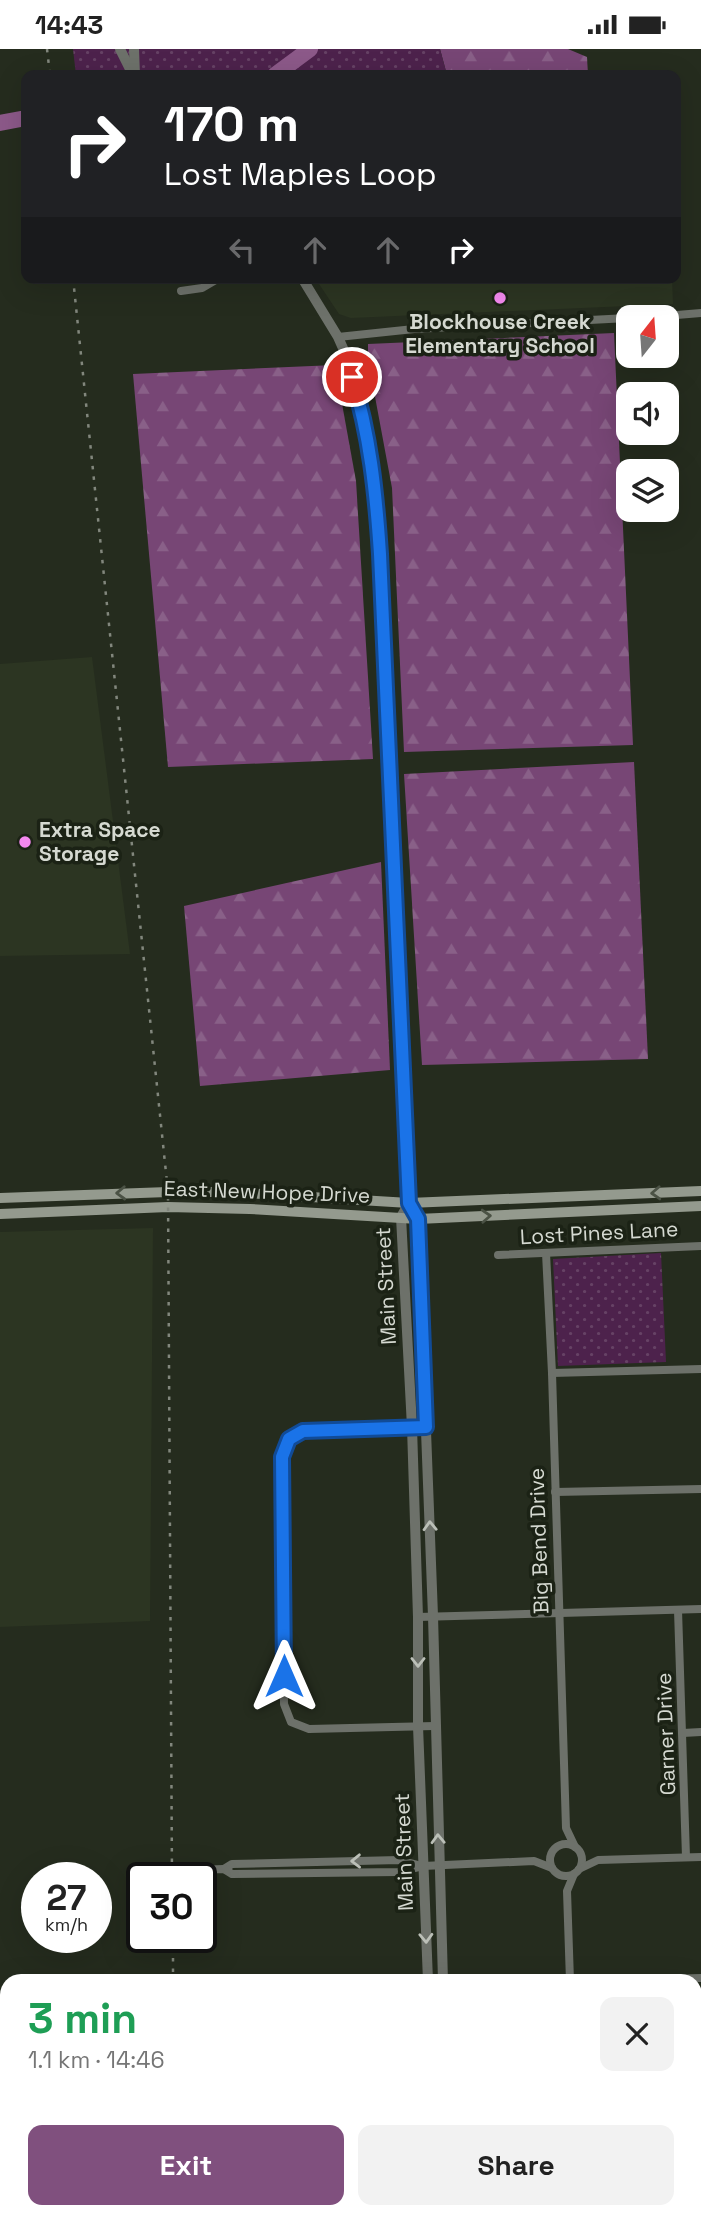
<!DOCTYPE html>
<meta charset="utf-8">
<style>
body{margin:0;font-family:"Space Grotesk",sans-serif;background:#f2f2f2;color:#222;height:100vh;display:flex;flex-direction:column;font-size:26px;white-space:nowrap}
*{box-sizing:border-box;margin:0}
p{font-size:23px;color:#767676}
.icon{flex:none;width:38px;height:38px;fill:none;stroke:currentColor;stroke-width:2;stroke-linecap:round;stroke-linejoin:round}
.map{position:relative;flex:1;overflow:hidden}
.side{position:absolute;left:0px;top:1925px;width:702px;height:245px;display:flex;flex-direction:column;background:#fff;border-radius:21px 21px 0 0;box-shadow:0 7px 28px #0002}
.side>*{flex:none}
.top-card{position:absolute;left:21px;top:21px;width:660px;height:214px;border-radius:14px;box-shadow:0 7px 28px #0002;background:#202124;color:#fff;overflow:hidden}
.needle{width:46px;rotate:17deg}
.controls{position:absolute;left:616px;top:256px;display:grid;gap:14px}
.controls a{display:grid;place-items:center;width:63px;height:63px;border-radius:14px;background:#fff;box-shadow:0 7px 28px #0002;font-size:35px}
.speed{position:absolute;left:21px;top:1813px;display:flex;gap:14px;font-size:35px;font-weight:700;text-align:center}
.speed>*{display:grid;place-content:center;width:91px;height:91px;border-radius:50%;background:#fff;box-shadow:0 7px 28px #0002;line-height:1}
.speed small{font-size:18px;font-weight:400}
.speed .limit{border:4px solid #111;border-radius:10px;background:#fff;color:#111}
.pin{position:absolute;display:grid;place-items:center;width:60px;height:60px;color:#fff;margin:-30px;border:4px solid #fff;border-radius:50%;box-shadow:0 2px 7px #0007}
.me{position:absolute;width:77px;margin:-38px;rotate:0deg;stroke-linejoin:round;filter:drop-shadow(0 0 5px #0008)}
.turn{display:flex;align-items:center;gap:24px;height:147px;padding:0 28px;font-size:32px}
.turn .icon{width:91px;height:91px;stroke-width:2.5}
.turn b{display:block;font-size:49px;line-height:60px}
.lanes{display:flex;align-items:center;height:66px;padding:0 28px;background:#0003;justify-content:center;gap:35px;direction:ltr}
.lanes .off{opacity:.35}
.round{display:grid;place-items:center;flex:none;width:74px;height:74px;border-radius:14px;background:#f2f2f2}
.overview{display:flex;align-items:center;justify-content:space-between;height:119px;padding:0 28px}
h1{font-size:42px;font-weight:800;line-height:52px;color:#1e9e55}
.primary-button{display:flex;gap:14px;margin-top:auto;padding:14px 28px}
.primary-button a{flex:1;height:80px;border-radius:14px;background:#80507e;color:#fff;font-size:28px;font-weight:800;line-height:80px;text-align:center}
.primary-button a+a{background:#f2f2f2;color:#222}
.status{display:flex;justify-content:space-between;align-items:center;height:49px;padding:0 35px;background:#fff;direction:ltr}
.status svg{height:19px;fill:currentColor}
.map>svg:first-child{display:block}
.built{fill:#2c3522}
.forest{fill:url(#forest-firs)}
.park{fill:url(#park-dots)}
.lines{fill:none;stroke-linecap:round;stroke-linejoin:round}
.river{stroke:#8c5989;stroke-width:16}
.minor{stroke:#6d716a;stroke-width:8}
.tertiary{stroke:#6d716a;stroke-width:10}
.secondary{stroke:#949a8e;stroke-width:10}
.rail{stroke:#82877d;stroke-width:2.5;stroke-dasharray:3.5 7;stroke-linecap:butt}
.oneway{stroke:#4b5245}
.oneway2{stroke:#bbbfb7}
.route-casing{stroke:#114b97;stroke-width:18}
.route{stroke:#1a73e8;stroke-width:12}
.poi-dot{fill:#f489ef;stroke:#1b2215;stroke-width:2.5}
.labels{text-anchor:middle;stroke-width:7;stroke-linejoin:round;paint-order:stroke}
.poi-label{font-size:21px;font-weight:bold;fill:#d5d9d1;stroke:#1b2215}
.street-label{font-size:21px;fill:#d5d9d1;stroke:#1b2215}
</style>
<div class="status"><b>14:43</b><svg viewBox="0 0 49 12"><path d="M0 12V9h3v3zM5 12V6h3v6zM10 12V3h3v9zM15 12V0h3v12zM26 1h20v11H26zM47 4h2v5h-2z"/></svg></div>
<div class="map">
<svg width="701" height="2170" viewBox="0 0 701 2170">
<defs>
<pattern id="forest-firs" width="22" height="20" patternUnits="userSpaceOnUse" patternTransform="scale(1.75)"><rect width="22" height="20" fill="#774675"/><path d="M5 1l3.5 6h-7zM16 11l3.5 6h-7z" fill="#896088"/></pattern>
<pattern id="park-dots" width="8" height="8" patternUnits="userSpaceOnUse" patternTransform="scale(1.75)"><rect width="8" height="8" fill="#4d224c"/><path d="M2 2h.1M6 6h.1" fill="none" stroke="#664265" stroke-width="1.8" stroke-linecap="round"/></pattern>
</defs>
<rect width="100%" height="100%" fill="#252c1e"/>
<g class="built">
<polygon points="315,229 672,229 673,255 351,269 339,265"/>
<polygon points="92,608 130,905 0,907 0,615"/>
<polygon points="153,1179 150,1572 0,1578 0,1183"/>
</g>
<g class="forest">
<polygon points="440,0 568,0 587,8 588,26 447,26"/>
<polygon points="614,284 633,696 404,703 392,439 368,310 368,295"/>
<polygon points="335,316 356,432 373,710 168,718 133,325"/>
<polygon points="634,713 648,1010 422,1016 404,725"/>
<polygon points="381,813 390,1021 200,1037 184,857"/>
</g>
<g class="park">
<polygon points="73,0 440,0 447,26 76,26"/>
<polygon points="661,1204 666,1313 558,1317 553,1210"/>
</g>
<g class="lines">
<g class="river">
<polyline points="275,26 310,0"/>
<polyline points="0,74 26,69"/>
</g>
<g class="minor">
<polyline points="181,242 202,239 219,229"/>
<polyline points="653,268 701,264"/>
<polyline points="338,288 414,280 628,269"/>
<polyline points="546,1204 552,1324 566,1779 575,1798"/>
<polyline points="498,1206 701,1197"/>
<polyline points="552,1324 701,1320"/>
<path d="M 426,1378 L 303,1382 C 289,1388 285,1394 282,1408 L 284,1655 L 291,1673 L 309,1680 L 434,1677"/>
<polyline points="555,1443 701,1440"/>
<polyline points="678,1561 686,1808"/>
<polyline points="418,1568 701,1560"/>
<polyline points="683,1684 701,1683"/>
<circle cx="566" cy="1811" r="16"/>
<polyline points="224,1820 232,1815 399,1811 422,1817"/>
<polyline points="579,1820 598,1811 701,1808"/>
<polyline points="193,1821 224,1820 232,1825 398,1823 423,1817 534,1812 552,1819"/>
<polyline points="570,1932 567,1842 574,1825"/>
<polyline points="580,1932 701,1929"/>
<polyline points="695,1973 701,1986"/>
<polyline points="695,2145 701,2148"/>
<polyline points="295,2170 295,2163"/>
<polyline points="461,2170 471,2163"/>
<polyline points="654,2170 659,2163"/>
</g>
<g class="tertiary">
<polyline points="120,0 133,26"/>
<polyline points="134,0 135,26"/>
<polyline points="302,229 338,288 346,306 369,389 374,425 382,531 409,1154 418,1170 433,1567 443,1932"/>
<polyline points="409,1154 401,1168 412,1378 418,1568 418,1677 428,1932"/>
<polyline points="490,2163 495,2170"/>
<polyline points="511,2163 517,2170"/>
</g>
<g class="secondary">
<polyline points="0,1149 168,1143 228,1143 409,1154 701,1142"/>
<polyline points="0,1165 168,1158 250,1160 418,1170 701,1157"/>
</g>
<g class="rail">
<polyline points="47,0 50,26"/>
<polyline points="73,229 168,1143 172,1829"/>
<polyline points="173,1888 173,1932"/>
<polyline points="174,2163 174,2170"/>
</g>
</g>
<defs><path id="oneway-chevron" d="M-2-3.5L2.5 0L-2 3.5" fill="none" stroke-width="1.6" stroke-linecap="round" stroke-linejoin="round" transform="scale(1.75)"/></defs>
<g class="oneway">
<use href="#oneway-chevron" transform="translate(121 1144) rotate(178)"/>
<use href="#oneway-chevron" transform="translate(656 1144) rotate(177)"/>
<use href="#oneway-chevron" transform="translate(486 1167) rotate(-3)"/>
</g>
<g class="oneway2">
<use href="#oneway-chevron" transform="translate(430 1477) rotate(-92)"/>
<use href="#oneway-chevron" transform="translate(418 1613) rotate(90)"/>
<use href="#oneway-chevron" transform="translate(438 1790) rotate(-92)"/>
<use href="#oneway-chevron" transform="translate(356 1812) rotate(179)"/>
<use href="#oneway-chevron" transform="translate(426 1889) rotate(88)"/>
</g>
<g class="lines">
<defs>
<path id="route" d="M 284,1627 L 282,1408 L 289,1390 L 303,1382 L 426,1378 L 418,1170 L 409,1154 L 380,505 C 376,444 370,386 352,328"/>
</defs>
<use href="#route" class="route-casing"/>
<use href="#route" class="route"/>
</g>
<g class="poi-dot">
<circle cx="500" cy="249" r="7"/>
<circle cx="25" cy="793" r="7"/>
</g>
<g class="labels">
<g class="poi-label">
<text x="500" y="280">Blockhouse Creek<tspan x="500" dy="24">Elementary School</tspan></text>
<text x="39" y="788" text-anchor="start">Extra Space<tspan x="39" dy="24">Storage</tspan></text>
</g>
<g class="street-label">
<text transform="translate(267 1143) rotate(2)" y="7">East New Hope Drive</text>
<text transform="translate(599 1184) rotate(-3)" y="7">Lost Pines Lane</text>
<text transform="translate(386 1237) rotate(-93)" y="7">Main Street</text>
<text transform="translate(539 1492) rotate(-92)" y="7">Big Bend Drive</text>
<text transform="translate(666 1685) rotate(-92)" y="7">Garner Drive</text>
<text transform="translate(404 1803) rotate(-92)" y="7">Main Street</text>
</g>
</g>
</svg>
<div class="controls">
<a><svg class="needle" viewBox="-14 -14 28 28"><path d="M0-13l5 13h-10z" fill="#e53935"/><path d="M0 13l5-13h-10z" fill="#767676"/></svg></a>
<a><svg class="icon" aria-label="sound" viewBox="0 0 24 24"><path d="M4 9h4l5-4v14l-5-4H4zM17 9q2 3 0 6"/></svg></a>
<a><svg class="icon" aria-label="layers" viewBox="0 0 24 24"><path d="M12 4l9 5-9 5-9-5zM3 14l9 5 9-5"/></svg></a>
</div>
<div class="speed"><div>27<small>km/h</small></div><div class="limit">30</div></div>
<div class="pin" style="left:352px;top:328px;background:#d93025"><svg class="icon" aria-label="arrive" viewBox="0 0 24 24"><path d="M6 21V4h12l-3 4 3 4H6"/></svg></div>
<svg class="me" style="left:284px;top:1627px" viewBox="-20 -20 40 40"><path d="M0-17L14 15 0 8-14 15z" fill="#1a73e8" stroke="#fff" stroke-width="4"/></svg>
<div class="top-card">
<div class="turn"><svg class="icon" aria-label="right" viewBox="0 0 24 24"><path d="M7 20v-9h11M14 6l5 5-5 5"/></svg><div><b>170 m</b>Lost Maples Loop</div></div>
<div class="lanes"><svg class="icon off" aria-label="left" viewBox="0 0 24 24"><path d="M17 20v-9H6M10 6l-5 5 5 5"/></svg><svg class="icon off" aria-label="ahead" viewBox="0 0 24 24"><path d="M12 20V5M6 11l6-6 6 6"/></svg><svg class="icon off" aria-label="ahead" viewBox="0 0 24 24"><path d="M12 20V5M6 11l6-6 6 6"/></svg><svg class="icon" aria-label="right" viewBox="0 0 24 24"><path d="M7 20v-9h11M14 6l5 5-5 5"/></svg></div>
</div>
<section class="side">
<div class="overview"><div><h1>3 min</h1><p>1.1 km · 14:46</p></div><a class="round"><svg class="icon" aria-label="close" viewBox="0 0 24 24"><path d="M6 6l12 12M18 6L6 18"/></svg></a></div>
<div class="primary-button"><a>Exit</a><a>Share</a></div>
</section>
</div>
